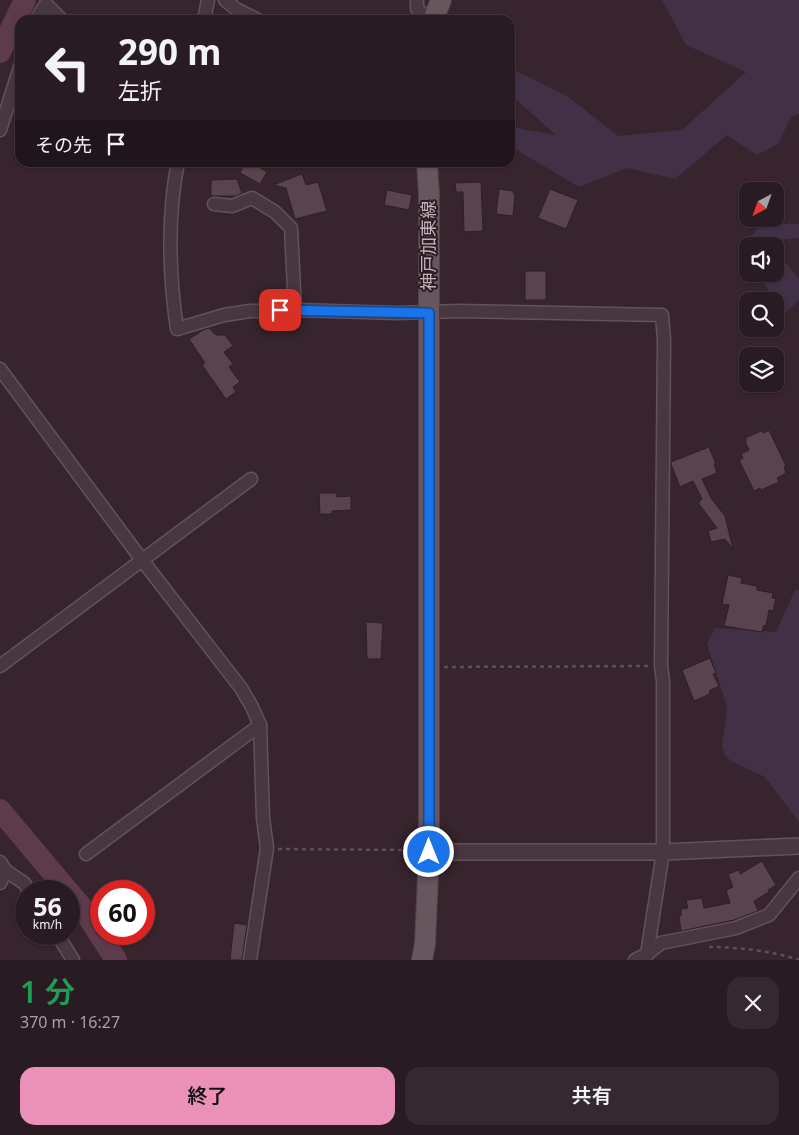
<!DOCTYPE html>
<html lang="ja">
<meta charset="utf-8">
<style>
body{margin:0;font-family:"Noto Sans","Noto Sans JP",sans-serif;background:#35282f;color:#f1f3f6;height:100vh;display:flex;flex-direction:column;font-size:19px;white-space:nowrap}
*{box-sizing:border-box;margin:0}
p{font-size:16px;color:#a5a1a5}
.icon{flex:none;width:28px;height:28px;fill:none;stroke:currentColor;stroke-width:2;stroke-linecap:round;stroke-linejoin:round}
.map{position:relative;height:960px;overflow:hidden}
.side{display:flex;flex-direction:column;background:#291b22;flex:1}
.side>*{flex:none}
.guide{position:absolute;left:15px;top:15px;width:500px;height:152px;border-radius:15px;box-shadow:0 1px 4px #0004,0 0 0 1px #453940;background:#291b22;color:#f1f3f6;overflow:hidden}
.needle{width:32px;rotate:221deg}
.tools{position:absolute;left:739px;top:182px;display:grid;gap:10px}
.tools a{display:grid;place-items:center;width:45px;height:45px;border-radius:10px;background:#291b22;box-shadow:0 1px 4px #0004,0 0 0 1px #453940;font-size:25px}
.speed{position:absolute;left:15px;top:880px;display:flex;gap:10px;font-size:25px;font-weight:700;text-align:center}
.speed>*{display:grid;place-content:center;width:65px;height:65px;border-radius:50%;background:#291b22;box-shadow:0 1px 4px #0004,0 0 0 1px #453940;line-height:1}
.speed small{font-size:12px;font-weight:400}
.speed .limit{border:8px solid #d22;background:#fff;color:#111}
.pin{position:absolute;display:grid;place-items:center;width:42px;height:42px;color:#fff;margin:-21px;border-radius:10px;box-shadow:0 2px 8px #0006}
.me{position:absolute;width:55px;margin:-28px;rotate:0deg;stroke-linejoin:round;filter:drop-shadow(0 0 4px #0008)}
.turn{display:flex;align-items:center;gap:18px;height:105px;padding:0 20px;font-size:22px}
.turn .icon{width:65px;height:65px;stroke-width:2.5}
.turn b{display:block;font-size:35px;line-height:42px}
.then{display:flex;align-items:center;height:48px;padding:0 20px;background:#0003;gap:10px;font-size:19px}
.round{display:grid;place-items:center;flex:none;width:52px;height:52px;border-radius:15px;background:#35282f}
.summary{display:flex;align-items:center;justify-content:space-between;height:85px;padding:0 20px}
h1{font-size:30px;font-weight:600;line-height:38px;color:#1e9e55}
.primary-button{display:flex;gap:10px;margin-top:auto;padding:10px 20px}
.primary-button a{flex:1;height:58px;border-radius:15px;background:#eb90b6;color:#111;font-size:20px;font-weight:600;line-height:58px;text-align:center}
.primary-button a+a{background:#35282f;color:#f1f3f6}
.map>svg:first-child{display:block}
.green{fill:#423146}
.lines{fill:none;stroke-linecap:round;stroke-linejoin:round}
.stream{stroke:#5e3b4b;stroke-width:4}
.river{stroke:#5e3b4b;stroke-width:22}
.building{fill:#59434d;stroke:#2e1f26}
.minor-casing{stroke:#62525a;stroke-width:15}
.tertiary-casing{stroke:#62525a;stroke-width:18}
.primary-casing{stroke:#514148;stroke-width:22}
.path{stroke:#5e4d5d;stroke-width:2.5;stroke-dasharray:4 4;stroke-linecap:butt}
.minor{stroke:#48373f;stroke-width:12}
.tertiary{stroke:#48373f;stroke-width:15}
.primary{stroke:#68565e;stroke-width:20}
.route-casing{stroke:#114b97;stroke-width:12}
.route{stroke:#1a73e8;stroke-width:9}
.labels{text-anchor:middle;stroke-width:4;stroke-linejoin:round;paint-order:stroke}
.street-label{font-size:18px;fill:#c4b2ba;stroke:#2c1d24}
</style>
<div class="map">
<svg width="799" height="960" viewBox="0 0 799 960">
<rect width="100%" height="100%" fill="#37242d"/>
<g class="green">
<polygon points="662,0 799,0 799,114 791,117 778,144 757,155 727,135 675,179 627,168 579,187 510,146 510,127 556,135 518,101 510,96 510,68 567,96 618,136 682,130 746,72 686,45"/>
<polygon points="763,223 799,224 799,238 780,240 775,246 748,246 747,260 739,248"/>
<polygon points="775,250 799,279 799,300 785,313 757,274 775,274"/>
<polygon points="795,590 799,591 799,822 765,777 731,761 725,755 722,746 727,707 707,644 715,628 776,632"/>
</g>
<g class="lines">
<polyline class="stream" points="17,0 21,7"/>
<g class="river">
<polyline points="0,52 25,0"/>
<polyline points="0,810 68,891"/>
<polyline points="69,892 84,910 116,960"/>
</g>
</g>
<g class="building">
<polygon points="245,162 251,162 267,172 260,184 240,173"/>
<polygon points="302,174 306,185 318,182 327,211 295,219 286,188 273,185"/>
<polygon points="237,179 242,193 236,196 211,196 211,180"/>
<polygon points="481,182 483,231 465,232 464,231 463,192 456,192 455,183"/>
<polygon points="499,189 514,191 513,193 515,194 513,216 496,214"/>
<polygon points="550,189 578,200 566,229 538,218"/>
<polygon points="387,190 412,195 409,210 384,205"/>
<rect x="525" y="271" width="21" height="29"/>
<polygon points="209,328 216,335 225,335 233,346 224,352 233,364 229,367 240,382 233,387 236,392 226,399 202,365 205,363 189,339 203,330"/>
<polygon points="769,430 786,466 784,467 786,473 777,478 779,482 761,490 760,488 754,491 739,460 743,458 741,454 749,450 745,441 747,440 745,438 761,431 764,433"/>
<polygon points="709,447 716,464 714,464 717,473 702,479 711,498 725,516 733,549 725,539 711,542 708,531 717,528 699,504 699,502 702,499 693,481 680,487 671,464 671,462"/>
<polygon points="319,493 336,493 337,497 351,496 351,510 332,511 332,514 320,514"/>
<polygon points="728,575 742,578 741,583 757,586 757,590 773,593 772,598 776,598 773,611 769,610 766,626 764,625 762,632 724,626 729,605 722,604"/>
<polygon points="366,622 383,623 381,659 367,659"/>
<polygon points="710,658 716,673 713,674 719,686 709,691 710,694 694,701 682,670"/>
<polygon points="762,861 776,885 768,890 769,892 754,901 758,911 734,920 681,931 679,916 681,916 681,909 688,908 686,900 702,898 704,908 730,903 726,890 733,887 728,874 739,870 740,874"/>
<polygon points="234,923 247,925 242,960 230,960"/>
</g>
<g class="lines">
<defs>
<g id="minor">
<polyline points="225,0 236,9 258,20"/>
<polyline points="417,0 417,9 430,20"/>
<polyline points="36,20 46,4 62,20"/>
<polyline points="204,20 208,0"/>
<polyline points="0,130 20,67"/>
<path d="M 178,162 C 167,217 169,274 177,329 L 224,315 L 250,311 L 295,310 L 398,313 L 459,311 L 662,315 L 664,340 L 661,666 L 663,681 L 663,852 L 647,954 L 645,960"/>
<polyline points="214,204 232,206 252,198 275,212 291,228 295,310"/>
<polyline points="0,369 142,560 241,688 252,707 260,725 263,818 267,848 250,960"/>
<polyline points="0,666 251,479"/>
<polyline points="86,854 260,725"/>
<polyline points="0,862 6,871 0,883"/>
<polyline points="6,871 24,883 29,891"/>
<polyline points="57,934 73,960"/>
<polyline points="635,960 647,954 661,943 736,928 769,915 799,878"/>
</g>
<polyline id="tertiary" points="429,852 663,852 799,846"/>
<g id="primary">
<polyline points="433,20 441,0"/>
<polyline points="422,960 425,944 429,852 429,194 427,162"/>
</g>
</defs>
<use href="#minor" class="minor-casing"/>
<use href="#tertiary" class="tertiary-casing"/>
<use href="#primary" class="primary-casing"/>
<g class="path">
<polyline points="444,667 651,666"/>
<polyline points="278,849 413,850"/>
<path d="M 709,947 C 737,947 773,951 799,960"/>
</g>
<use href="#minor" class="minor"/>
<use href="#tertiary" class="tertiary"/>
<use href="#primary" class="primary"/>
</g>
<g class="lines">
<defs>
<polyline id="route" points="280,310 429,313 429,852"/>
</defs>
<use href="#route" class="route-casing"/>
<use href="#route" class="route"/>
</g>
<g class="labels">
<g class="street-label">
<text transform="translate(429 246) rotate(-90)" y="6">神戸加東線</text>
</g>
</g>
</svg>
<div class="tools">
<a><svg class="needle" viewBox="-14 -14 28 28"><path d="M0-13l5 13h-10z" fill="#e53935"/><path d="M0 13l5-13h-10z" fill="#a5a1a5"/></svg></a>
<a><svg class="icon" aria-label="sound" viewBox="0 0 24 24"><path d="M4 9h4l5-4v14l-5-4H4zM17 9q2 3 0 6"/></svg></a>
<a><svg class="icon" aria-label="search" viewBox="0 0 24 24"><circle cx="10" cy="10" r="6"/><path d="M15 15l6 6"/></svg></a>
<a><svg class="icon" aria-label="layers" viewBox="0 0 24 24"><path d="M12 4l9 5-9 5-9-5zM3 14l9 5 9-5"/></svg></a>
</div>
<div class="speed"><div>56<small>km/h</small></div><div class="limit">60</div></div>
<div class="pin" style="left:280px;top:310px;background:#d93025"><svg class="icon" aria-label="arrive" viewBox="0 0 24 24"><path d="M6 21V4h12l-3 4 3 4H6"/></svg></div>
<svg class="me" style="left:429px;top:852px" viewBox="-20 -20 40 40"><circle r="17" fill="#1a73e8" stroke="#fff" stroke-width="3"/><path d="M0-11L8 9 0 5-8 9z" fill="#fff"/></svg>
<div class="guide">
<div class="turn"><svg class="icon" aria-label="left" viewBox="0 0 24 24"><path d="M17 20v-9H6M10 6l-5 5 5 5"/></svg><div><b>290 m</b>左折</div></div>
<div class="then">その先<svg class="icon" aria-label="arrive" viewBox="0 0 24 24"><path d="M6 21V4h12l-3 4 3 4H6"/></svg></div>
</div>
</div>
<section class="side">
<div class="summary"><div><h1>1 分</h1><p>370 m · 16:27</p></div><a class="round"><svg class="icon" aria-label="close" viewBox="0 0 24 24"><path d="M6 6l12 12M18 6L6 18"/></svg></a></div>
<div class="primary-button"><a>終了</a><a>共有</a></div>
</section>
